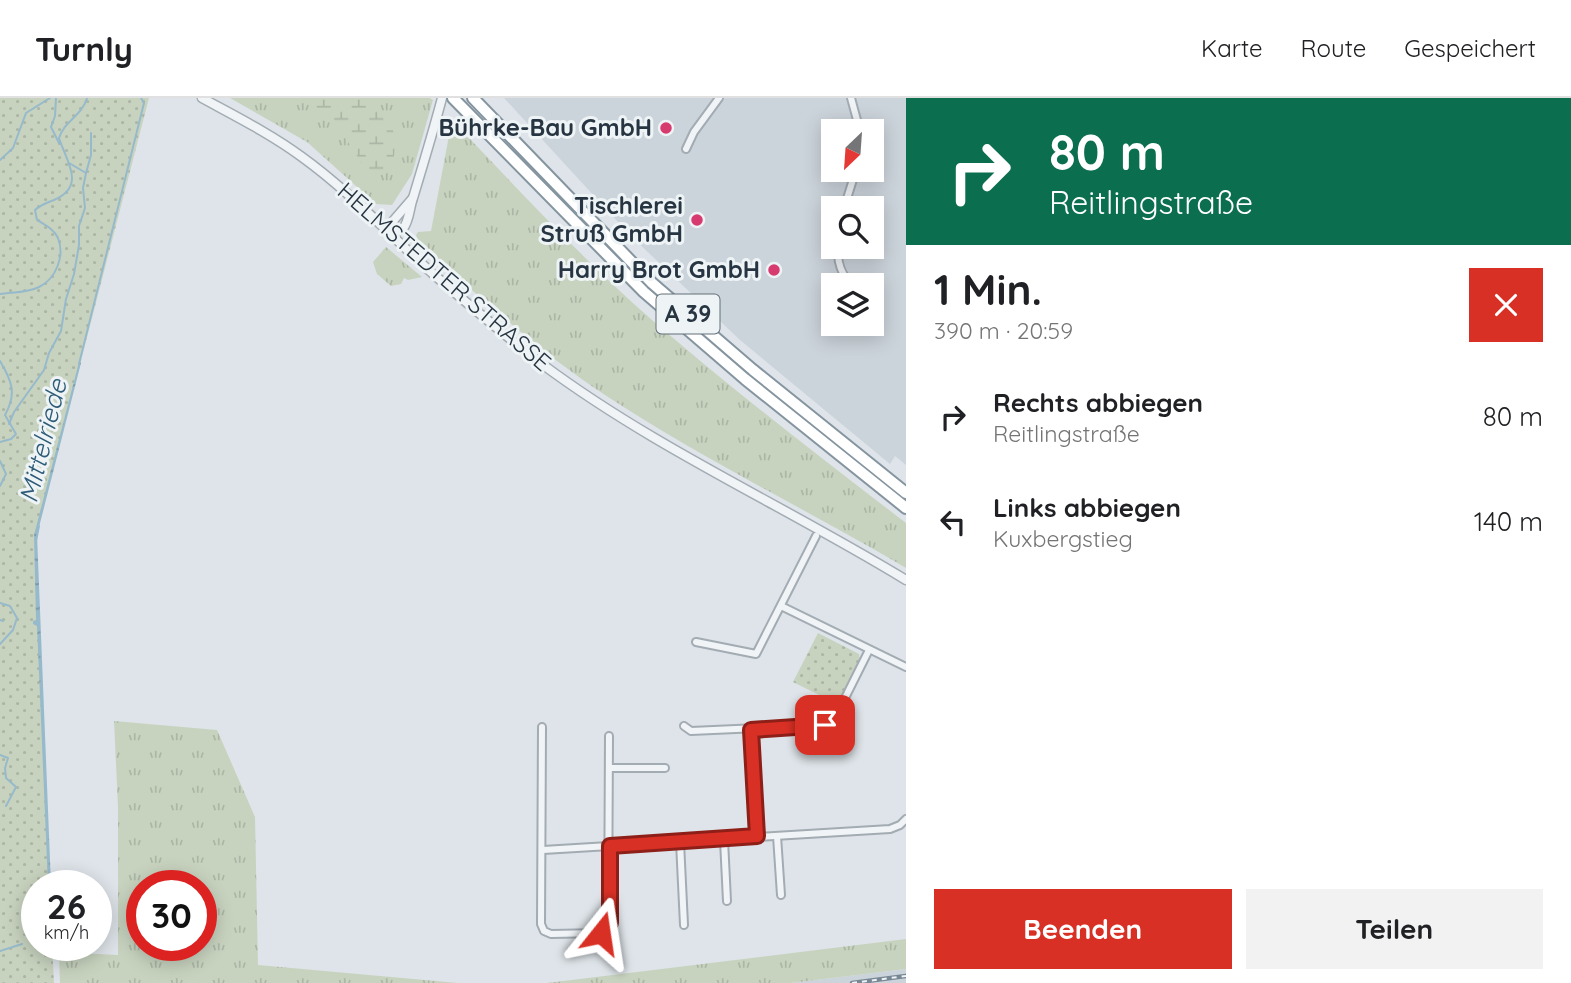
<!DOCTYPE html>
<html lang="de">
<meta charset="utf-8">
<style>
body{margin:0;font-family:Quicksand,sans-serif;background:#f2f2f2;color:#202124;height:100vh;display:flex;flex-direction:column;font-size:26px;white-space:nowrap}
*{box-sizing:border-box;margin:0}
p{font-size:23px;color:#757577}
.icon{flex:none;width:38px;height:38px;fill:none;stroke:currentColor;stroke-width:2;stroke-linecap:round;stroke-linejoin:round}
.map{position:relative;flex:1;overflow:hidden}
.side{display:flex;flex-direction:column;background:#fff;width:665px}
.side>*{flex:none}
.top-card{background:#0b6e4f;color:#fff;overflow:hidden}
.needle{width:46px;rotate:205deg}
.buttons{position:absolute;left:821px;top:21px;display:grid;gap:14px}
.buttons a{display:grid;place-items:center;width:63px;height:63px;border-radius:0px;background:#fff;box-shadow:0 4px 18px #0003;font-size:35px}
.speed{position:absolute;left:21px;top:772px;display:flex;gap:14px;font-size:35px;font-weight:700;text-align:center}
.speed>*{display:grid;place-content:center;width:91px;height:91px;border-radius:50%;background:#fff;box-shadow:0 4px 18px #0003;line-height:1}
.speed small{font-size:18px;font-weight:400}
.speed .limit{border:10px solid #d22;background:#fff;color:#111}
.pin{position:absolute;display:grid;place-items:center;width:60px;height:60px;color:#fff;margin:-30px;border-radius:14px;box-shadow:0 4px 10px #0006}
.me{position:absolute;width:77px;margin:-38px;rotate:15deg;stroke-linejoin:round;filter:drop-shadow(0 0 5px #0008)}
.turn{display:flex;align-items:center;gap:24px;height:147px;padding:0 28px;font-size:32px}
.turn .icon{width:91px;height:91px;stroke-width:2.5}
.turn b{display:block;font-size:49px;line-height:60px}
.round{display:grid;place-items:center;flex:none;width:74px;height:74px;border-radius:0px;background:#f2f2f2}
.headline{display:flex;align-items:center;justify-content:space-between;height:119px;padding:0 28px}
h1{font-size:42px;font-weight:800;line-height:52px}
.primary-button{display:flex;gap:14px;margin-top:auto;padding:14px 28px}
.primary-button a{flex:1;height:80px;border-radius:0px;background:#d93025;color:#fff;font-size:28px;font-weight:800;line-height:80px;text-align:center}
.primary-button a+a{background:#f2f2f2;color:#202124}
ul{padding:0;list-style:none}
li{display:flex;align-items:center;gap:21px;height:105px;padding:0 28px}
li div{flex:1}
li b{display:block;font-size:26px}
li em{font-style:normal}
header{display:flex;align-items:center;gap:42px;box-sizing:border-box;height:98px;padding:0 35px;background:#fff;border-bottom:2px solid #e0e0e0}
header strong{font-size:33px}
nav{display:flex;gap:38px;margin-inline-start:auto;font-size:24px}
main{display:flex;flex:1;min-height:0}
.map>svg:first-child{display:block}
.built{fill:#ccd4db;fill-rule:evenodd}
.grass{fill:url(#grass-tufts);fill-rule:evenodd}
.wetland{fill:url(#wetland-marsh)}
.park{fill:url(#park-dots)}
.water{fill:url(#water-ripples)}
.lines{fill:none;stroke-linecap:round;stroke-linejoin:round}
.stream{stroke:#96bacc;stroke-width:2}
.minor-casing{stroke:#a3acb3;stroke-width:10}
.tertiary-casing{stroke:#a3acb3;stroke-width:11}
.motorway-casing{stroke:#8595a0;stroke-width:14}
.minor{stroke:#f1f4f7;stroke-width:6}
.tertiary{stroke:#f1f4f7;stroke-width:8}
.motorway{stroke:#fff;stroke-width:10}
.rail-casing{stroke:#778793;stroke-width:4.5}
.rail{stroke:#eef3f6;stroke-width:2;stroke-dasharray:5;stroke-linecap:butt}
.route-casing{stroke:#8d1f18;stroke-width:18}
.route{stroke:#d93025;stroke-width:12}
.poi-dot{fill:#d73a6f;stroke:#eef3f6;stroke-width:2.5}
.labels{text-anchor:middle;stroke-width:6;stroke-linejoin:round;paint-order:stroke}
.shield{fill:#eef3f6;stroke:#626e77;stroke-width:2}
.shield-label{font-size:23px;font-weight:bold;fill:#263541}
.poi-label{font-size:24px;font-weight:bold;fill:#263541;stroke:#eef3f6;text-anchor:end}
.street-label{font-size:24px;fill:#263541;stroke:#eef3f6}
.water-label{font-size:26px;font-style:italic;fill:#2e5c77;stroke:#eef3f6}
</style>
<header>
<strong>Turnly</strong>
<nav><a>Karte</a><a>Route</a><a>Gespeichert</a></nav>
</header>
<main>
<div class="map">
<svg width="906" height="885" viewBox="0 0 906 885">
<defs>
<pattern id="grass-tufts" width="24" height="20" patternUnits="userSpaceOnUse" patternTransform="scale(1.75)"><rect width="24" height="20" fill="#c8d3bf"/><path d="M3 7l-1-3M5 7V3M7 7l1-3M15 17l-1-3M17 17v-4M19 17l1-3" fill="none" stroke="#acb6a5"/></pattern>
<pattern id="wetland-marsh" width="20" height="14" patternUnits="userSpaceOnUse" patternTransform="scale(1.75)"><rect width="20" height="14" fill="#c8d3bf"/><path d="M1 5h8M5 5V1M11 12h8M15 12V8" fill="none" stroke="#acb6a5"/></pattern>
<pattern id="park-dots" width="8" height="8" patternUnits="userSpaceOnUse" patternTransform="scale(1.75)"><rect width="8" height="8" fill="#c8d3bf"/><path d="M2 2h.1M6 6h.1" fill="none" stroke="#acb6a5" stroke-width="1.8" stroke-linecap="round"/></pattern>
<pattern id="water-ripples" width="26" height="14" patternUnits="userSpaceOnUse" patternTransform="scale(1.75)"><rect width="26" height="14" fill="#96bacc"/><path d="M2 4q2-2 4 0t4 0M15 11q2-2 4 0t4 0" fill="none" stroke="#7a98a7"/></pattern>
</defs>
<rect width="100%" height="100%" fill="#dee4e9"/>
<g class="built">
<path d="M 504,0 L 906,0 L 906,367 L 895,358 L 890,366 L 740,242 L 630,137 ZM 833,33 L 872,33 L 872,72 L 833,72 ZM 833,110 L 872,110 L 872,149 L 833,149 ZM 833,187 L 872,187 L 872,226 L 833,226 Z"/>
<polygon points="906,871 906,885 791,885"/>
</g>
<g class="grass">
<polygon points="230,0 430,0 433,2 412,76 392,107 376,106 307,44"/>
<path d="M 452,22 C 517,90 581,160 652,222 C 734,293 820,359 906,425 L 906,470 C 806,411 702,361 605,297 C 538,253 479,198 419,145 L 416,137 L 418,134 L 431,133 Z"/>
<polygon points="386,149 422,179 408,182 404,180 401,186 391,188 377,176 373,164"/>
<path d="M 114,623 L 217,632 L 255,719 L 258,867 L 458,885 L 60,885 L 59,854 L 118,857 L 118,709 ZM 142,788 L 201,788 L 201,847 L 142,847 Z"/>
<polygon points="906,841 906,871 791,885 547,885"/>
</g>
<path class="wetland" d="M 305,0 L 370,0 C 397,30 398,35 392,74 L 376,77 L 361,64 L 337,27 Z"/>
<g class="park">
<polygon points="0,0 149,0 42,413 35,448 49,787 37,788 37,847 52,847 54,885 0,885"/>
<polygon points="818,535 859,556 860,562 858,568 837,606 793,584"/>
</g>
<polygon class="water" points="79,264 81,265 37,437 51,787 48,787 37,528 33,526 33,523 36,522 34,437"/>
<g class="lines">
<g class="stream">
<polyline points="56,0 55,18 51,29 59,45"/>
<polyline points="0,62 13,50 26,15 50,0"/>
<polyline points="86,75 91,57 91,35"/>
<path d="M 0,196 C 13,194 27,195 39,189 C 56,181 65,158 58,140 C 54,131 45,127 37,122 L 35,112 C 42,106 46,105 54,102 C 87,88 66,63 59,40 C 64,23 82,18 87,0"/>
<path d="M 0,263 C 12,283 17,296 5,317 L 16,336 L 11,341 L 0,344"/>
<polyline points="79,266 144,5 141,0"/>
<polyline points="9,326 14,314 44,272 49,255 61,233 66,201 74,176 79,147 79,128 85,110 83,90 86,75 69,65"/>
<polyline points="0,363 6,376 0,388"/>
<polyline points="36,443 39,428"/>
<polyline points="0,505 10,508 17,520 13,532 0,546"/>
<polyline points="0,522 3,523"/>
<polyline points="0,657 8,660 5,670 6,680 16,689 6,708"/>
<polyline points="0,853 22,846"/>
</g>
<defs>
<g id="minor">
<polyline points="851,0 860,33"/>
<polyline points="686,51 694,34 719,0"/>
<polyline points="844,110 856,72"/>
<path d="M 838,149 C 837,163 841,178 853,187"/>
<polyline points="781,508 906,569"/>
<polyline points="696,544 756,556 816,438"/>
<polyline points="684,628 691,633 825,627 831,623 838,614 869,552"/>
<polyline points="542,629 541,826 544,833 551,836 601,835 608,832 609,638"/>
<polyline points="751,632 757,738"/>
<polyline points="609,670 665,670"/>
<polyline points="777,738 781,797"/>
<polyline points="724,742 727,803"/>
<polyline points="680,744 684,827"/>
<polyline points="543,752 890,731 900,727 906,721"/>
</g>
<g id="tertiary">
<path d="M 202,0 C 235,18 271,36 302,59 C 349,93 389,136 432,175 C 468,206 504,237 542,266 C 656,351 785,408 906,482"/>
<path d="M 390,135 L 403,131 C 410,121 409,111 413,100 C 423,67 433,34 442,0"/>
<polyline points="390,135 393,123 412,101"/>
</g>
<g id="motorway">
<polyline points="453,0 644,194 745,281 906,410"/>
<polyline points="473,0 652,185 753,272 906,395"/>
</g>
</defs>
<use href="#minor" class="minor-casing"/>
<use href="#tertiary" class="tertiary-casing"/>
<use href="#motorway" class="motorway-casing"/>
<use href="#minor" class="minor"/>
<use href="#tertiary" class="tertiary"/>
<use href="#motorway" class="motorway"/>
<defs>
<polyline id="rail" points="852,885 906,878"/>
</defs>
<use href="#rail" class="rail-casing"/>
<use href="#rail" class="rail"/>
</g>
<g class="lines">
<defs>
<polyline id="route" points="601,835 608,832 610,824 610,748 757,738 751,632 825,627"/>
</defs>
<use href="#route" class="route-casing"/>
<use href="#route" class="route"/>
</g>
<g class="poi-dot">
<circle cx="666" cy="30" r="7"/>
<circle cx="697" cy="122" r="7"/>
<circle cx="774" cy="172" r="7"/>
</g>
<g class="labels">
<rect class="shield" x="656.5" y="196.5" width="63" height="39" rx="5"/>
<g class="shield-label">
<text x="688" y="224">A 39</text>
</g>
<g class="poi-label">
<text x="652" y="38">Bührke-Bau GmbH</text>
<text x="683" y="116">Tischlerei<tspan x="683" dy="28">Struß GmbH</tspan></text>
<text x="760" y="180">Harry Brot GmbH</text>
</g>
<g class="street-label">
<text transform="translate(444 179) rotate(41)" y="8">HELMSTEDTER STRASSE</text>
</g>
<g class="water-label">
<text transform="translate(43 343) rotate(-76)" y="9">Mittelriede</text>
</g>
</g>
</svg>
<div class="buttons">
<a><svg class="needle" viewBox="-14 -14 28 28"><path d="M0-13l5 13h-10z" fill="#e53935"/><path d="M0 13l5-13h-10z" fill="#757577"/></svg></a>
<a><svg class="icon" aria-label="search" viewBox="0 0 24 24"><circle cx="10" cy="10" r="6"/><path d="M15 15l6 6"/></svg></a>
<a><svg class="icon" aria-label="layers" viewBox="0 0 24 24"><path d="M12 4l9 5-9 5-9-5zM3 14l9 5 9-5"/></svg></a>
</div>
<div class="speed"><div>26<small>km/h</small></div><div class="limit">30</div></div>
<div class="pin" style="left:825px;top:627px;background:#d93025"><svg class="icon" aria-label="arrive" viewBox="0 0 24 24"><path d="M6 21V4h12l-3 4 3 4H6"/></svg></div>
<svg class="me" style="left:601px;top:835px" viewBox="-20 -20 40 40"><path d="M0-17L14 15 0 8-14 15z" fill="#d93025" stroke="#fff" stroke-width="4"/></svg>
</div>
<section class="side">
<div class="top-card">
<div class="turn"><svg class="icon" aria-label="right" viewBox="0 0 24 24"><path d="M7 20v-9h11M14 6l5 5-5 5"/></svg><div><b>80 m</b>Reitlingstraße</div></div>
</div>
<div class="headline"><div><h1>1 Min.</h1><p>390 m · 20:59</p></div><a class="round" style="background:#d93025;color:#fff"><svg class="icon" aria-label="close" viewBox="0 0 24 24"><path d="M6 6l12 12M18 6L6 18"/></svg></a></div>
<ul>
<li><svg class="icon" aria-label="right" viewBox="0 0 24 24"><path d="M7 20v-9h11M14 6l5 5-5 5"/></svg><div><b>Rechts abbiegen</b><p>Reitlingstraße</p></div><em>80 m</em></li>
<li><svg class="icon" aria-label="left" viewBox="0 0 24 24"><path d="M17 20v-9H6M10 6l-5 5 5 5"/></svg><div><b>Links abbiegen</b><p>Kuxbergstieg</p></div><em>140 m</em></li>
</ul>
<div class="primary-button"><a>Beenden</a><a>Teilen</a></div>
</section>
</main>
